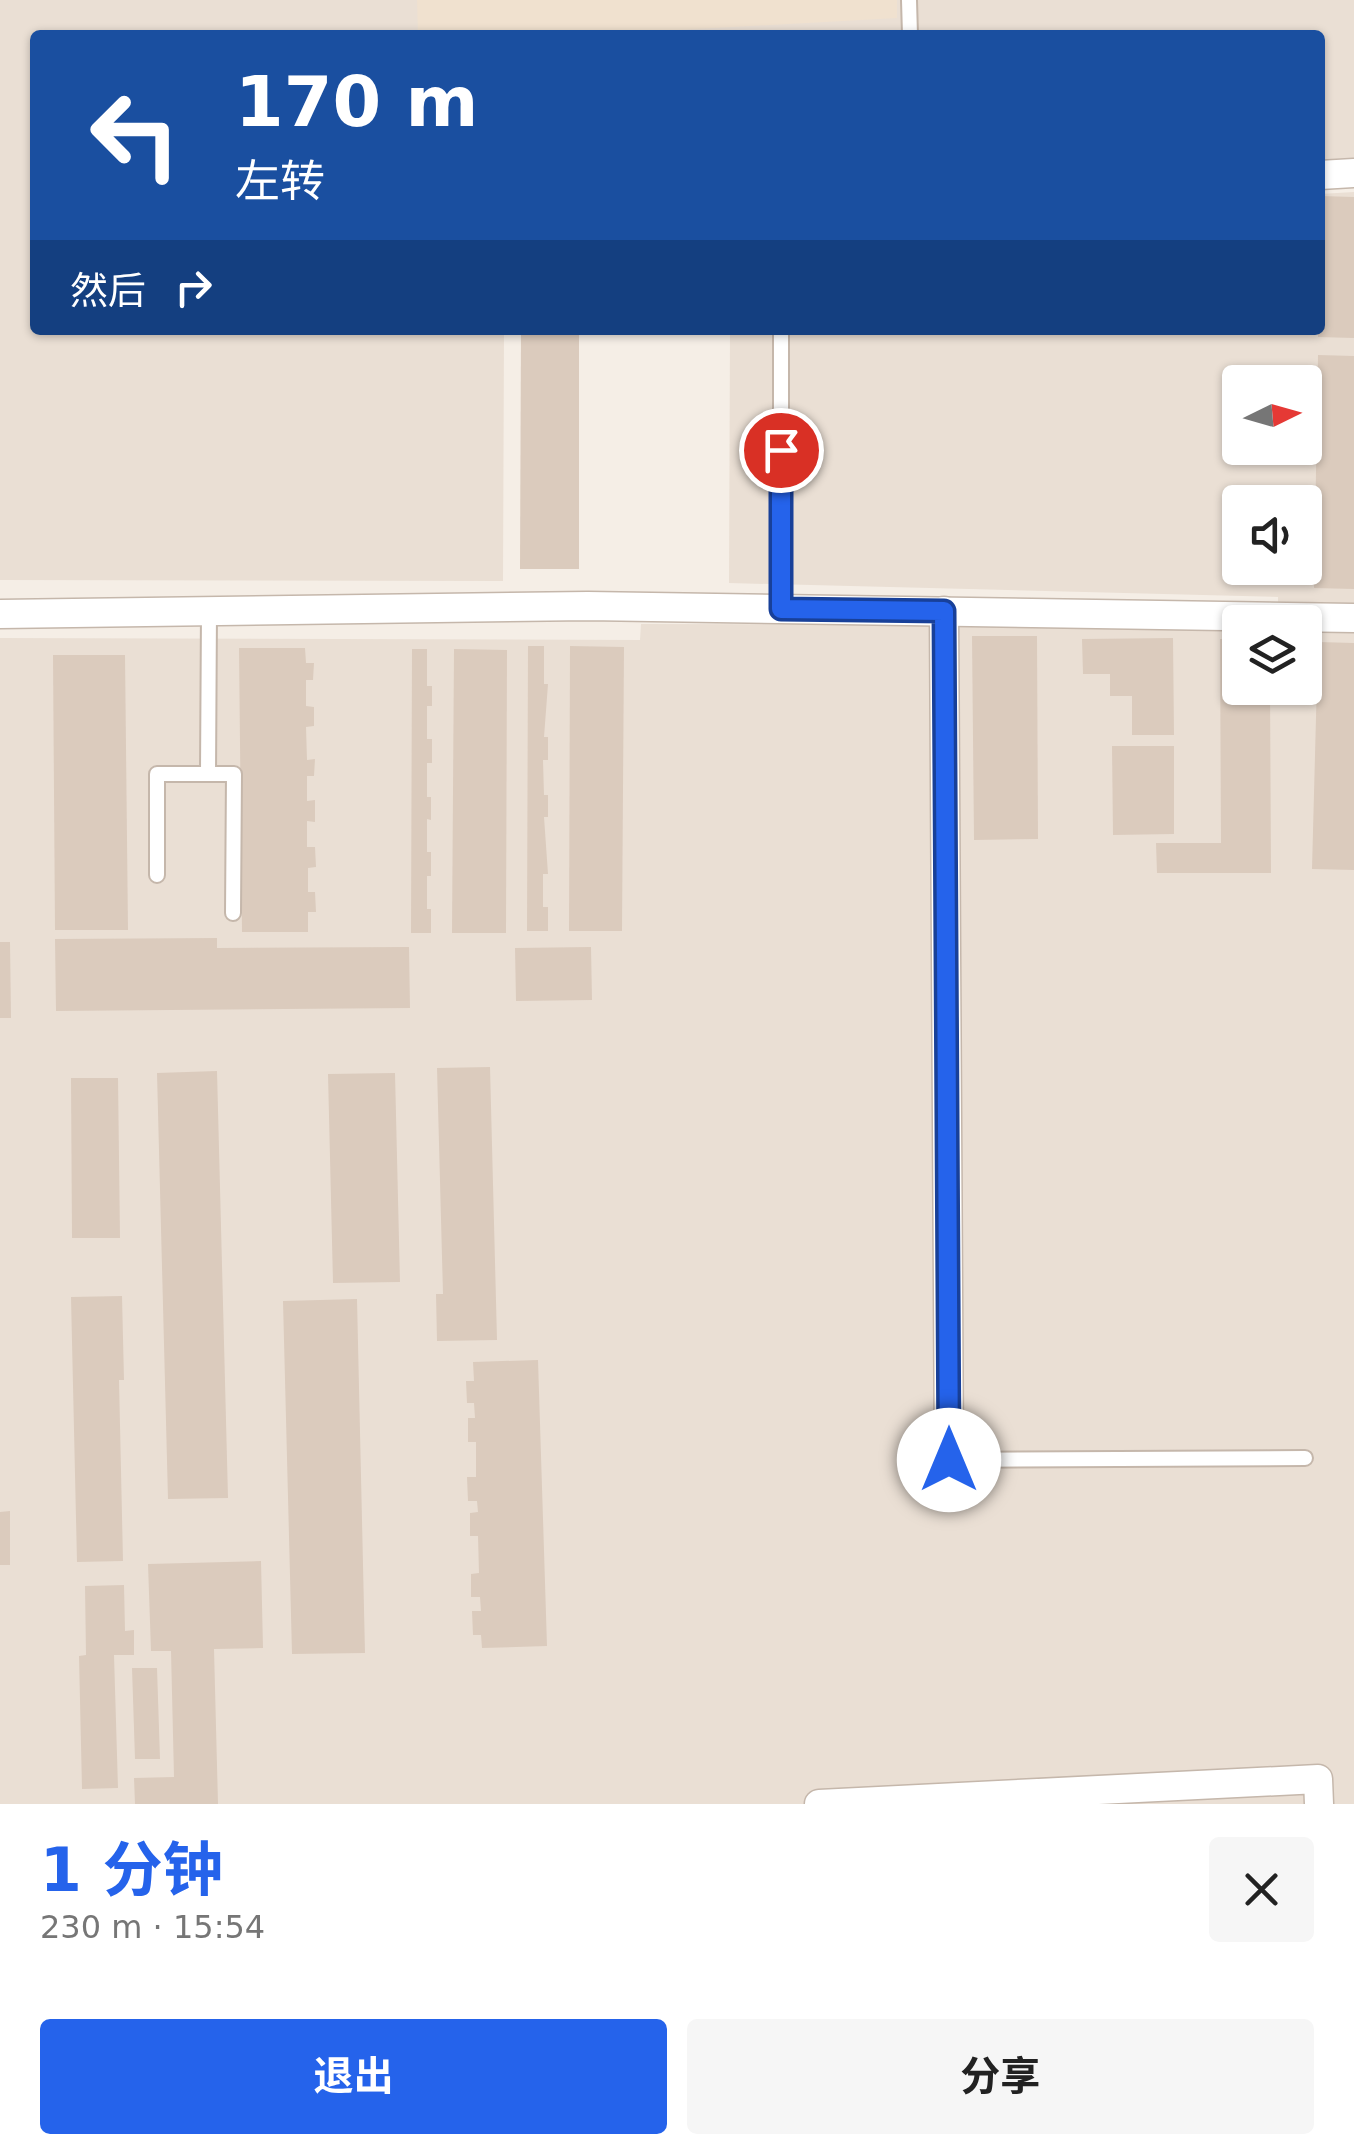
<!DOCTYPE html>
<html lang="zh">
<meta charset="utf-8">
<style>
body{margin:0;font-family:"DejaVu Sans","Noto Sans SC",sans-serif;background:#f6f6f6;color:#222;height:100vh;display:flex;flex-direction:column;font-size:38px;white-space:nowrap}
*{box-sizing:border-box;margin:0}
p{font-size:32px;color:#767676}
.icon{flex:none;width:55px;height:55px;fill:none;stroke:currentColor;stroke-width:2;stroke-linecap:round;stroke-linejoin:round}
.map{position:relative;height:1804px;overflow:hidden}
.side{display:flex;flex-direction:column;background:#fff;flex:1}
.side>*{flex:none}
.hud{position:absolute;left:30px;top:30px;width:1295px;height:305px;border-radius:10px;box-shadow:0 2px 8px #0004;background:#1a4fa0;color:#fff;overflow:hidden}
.needle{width:65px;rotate:85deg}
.fabs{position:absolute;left:1222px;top:365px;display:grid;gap:20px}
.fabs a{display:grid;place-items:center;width:100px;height:100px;border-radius:10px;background:#fff;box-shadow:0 2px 8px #0004;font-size:50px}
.pin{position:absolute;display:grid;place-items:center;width:85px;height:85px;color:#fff;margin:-42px;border:5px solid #fff;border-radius:50%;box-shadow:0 2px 10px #0007}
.me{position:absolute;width:110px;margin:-55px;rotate:0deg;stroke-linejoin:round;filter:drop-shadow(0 0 8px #0008)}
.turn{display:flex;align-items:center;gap:35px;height:210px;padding:0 40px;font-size:45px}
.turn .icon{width:130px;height:130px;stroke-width:2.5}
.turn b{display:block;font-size:70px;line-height:85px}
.then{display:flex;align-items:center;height:95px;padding:0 40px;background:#0003;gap:20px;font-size:38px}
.round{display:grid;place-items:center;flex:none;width:105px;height:105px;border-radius:10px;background:#f6f6f6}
.overview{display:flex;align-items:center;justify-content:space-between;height:170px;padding:0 40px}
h1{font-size:60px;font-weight:700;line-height:75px;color:#2563eb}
.primary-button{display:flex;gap:20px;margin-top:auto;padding:20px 40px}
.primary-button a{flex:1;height:115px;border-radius:10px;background:#2563eb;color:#fff;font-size:40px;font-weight:700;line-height:115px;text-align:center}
.primary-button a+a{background:#f6f6f6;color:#222}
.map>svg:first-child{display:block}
.residential{fill:#eadfd4;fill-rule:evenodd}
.education{fill:#f0e1cf}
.building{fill:#dbcbbd}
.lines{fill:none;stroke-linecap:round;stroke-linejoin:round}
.lane-casing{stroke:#c5b7ab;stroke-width:18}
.street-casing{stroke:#c5b7ab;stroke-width:31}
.lane{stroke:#fff;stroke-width:14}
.street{stroke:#fff;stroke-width:28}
.route-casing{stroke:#184099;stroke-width:25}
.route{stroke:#2563eb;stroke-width:18}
</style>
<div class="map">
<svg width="1354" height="1804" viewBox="0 0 1354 1804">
<rect width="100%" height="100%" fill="#f5eee6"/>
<g class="residential">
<polygon points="0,0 1354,0 1354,162 1320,164 1320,35 35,35 35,330 504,330 503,581 0,580"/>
<path d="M 1354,192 L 1354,1804 L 0,1804 L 0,638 L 640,640 L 641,624 L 1240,625 L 1240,688 L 1305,688 L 1305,622 L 1278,622 L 1278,597 L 729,583 L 730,330 L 1320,330 L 1320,194 ZM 1240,382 L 1305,382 L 1305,448 L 1240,448 ZM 1240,502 L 1305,502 L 1305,568 L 1240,568 Z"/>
</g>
<polygon class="education" points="417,0 897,0 897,18 586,35 418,35"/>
<g class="building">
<polygon points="1321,196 1354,197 1354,338 1318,337"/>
<polygon points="521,330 579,330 579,569 520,569"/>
<polygon points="1318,355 1354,356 1354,589 1314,588"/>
<polygon points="972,636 1037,636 1038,839 974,840"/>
<polygon points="1173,638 1174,735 1132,735 1132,696 1110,696 1110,674 1083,674 1082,639"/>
<polygon points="1220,639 1240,639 1240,688 1270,688 1271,873 1157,873 1156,843 1221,843"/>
<polygon points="1318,642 1354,643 1354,870 1312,869"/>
<polygon points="528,646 544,646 544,684 548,684 544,737 548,737 548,760 543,760 544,795 548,795 548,817 544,817 548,874 543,874 543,907 548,907 548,931 527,931"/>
<polygon points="570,646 624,647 622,931 569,931"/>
<polygon points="239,648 305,648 306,663 314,663 313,680 306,680 306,706 314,707 314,726 306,727 307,760 315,759 314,776 307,776 307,801 315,800 315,822 307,821 307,847 315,847 316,867 308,868 308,892 315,892 316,912 308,912 308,932 242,932"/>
<polygon points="412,649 427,649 427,686 432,686 432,706 427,706 427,739 432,739 432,763 427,763 427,797 431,797 431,820 427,819 427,852 431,852 431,876 427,876 427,909 431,909 431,933 411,933"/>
<polygon points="454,649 507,650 506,933 452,933"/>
<polygon points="53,655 125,655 128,930 55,930"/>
<polygon points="1112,746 1174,746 1174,834 1113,835"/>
<polygon points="217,938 217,948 409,947 410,1008 56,1011 55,939"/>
<polygon points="0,942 10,942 11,1018 0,1018"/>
<polygon points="591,947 592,1000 516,1001 515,948"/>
<polygon points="490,1067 497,1340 437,1341 436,1294 443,1294 437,1068"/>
<polygon points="217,1071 228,1498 168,1499 157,1073"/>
<polygon points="395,1073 400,1282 333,1283 328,1074"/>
<polygon points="71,1078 118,1078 120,1238 72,1238"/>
<polygon points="122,1296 124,1380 119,1380 123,1561 77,1562 71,1297"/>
<polygon points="357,1299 365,1653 292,1654 283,1301"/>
<polygon points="538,1360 547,1646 482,1648 481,1635 473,1635 472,1611 481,1611 480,1597 471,1597 471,1574 479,1573 478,1536 470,1536 470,1513 478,1512 477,1501 468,1501 467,1477 476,1477 476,1442 468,1442 468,1418 475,1418 474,1403 467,1403 466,1381 474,1381 473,1362"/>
<polygon points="10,1511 10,1565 0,1565 0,1512"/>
<polygon points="261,1561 263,1648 214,1649 218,1804 135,1804 134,1778 174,1777 171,1651 151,1651 148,1564"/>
<polygon points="124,1585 125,1631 134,1630 134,1655 114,1655 118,1788 82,1789 79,1656 86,1655 85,1586"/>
<polygon points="132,1668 157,1668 160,1759 135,1759"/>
</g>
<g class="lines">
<defs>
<g id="lane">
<polyline points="909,0 910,35"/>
<polyline points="781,609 781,330"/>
<polyline points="208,774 209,611"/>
<polyline points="157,875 157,774 234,774 233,913"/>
<polyline points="949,1460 1305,1458"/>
</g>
<g id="street">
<polyline points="1320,175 1354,173"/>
<polyline points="944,611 949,1460"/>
<polyline points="0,614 588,606 1354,618"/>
<polyline points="819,1804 1318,1779 1319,1804"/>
</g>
</defs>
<use href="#lane" class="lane-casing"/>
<use href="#street" class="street-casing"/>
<use href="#lane" class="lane"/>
<use href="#street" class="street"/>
</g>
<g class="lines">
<defs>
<polyline id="route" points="781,450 781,609 944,611 949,1460"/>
</defs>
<use href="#route" class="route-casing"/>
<use href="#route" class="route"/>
</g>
</svg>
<div class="fabs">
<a><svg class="needle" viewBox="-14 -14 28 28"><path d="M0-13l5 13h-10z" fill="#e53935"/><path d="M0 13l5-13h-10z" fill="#767676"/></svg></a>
<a><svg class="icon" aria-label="sound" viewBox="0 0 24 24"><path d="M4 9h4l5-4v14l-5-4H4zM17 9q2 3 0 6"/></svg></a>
<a><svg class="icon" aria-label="layers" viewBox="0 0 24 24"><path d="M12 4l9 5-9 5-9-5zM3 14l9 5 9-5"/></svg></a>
</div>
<div class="pin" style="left:781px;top:450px;background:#d93025"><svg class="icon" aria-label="arrive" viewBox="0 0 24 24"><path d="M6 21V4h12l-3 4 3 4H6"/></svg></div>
<svg class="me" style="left:949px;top:1460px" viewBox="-20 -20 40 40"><circle r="19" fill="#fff"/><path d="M0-13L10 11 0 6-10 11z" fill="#2563eb"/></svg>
<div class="hud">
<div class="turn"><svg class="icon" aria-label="left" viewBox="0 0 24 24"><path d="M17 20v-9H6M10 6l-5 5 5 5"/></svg><div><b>170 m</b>左转</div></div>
<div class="then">然后<svg class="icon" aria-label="right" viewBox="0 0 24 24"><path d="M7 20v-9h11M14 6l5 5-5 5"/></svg></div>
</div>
</div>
<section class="side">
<div class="overview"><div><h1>1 分钟</h1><p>230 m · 15:54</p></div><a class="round"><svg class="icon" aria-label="close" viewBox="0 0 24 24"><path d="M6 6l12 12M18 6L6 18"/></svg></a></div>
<div class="primary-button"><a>退出</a><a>分享</a></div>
</section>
